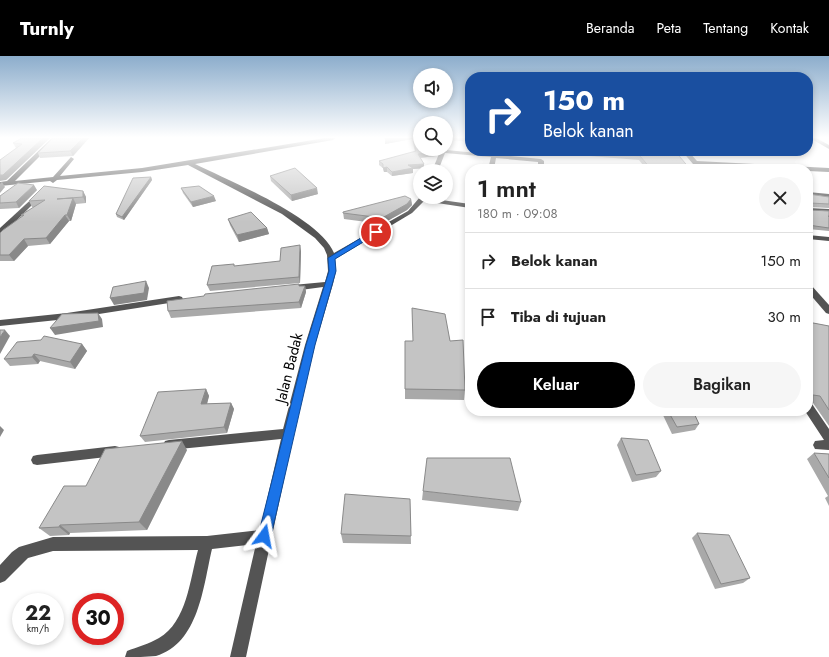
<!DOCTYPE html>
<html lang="id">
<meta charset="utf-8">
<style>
body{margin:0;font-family:Jost,sans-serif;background:#f6f6f6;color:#222;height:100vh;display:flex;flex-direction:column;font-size:15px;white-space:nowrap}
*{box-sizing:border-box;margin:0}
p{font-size:13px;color:#767676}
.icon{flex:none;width:22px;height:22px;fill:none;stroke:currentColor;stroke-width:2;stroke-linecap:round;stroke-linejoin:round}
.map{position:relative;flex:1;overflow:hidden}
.panel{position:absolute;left:465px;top:108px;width:348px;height:252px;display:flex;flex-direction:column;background:#fff;border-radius:16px;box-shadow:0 2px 6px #0003}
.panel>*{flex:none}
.banner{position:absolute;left:465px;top:16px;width:348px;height:84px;border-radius:16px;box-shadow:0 2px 6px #0003;background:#1a4fa0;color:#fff;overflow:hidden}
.tools{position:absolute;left:413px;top:12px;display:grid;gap:8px}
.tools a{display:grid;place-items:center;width:40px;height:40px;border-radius:50%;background:#fff;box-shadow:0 2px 6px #0003;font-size:20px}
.speed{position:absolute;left:12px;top:537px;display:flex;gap:8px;font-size:20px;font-weight:700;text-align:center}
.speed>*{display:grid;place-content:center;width:52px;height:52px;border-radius:50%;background:#fff;box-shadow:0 2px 6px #0003;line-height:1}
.speed small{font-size:10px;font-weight:400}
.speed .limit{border:6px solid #d22;background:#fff;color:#111}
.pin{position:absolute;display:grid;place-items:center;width:34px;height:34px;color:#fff;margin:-17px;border:2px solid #fff;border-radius:50%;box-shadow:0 1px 4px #0007}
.me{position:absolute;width:44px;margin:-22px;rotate:13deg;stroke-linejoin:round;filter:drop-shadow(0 0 3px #0008)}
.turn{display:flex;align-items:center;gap:14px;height:84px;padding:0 12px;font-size:18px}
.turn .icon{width:52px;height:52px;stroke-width:2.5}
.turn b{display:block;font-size:28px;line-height:34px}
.round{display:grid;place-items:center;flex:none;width:42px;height:42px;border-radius:21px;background:#f6f6f6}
.overview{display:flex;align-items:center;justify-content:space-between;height:68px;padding:0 12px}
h1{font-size:24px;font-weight:600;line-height:30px}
.cta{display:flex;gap:8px;margin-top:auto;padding:8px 12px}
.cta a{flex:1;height:46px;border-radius:24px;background:#000;color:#fff;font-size:16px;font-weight:600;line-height:46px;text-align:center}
.cta a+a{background:#f6f6f6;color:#222}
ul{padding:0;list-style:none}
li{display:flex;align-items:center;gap:12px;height:56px;padding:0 12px;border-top:1px solid #e0e0e0}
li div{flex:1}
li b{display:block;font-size:15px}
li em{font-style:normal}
header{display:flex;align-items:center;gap:24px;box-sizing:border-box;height:56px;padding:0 20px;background:#000;color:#fff}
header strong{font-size:19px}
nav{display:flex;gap:22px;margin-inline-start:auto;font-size:14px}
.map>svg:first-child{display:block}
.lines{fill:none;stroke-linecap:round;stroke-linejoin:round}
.minor{fill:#545454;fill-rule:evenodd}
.wall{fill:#a9a9a9}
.shaded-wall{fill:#898989}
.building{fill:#c4c4c4;stroke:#898989}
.route{fill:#1a73e8;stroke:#114b97}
.labels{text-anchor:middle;stroke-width:3.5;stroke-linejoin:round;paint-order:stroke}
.street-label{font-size:15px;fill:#000;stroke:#fff}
</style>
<header>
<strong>Turnly</strong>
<nav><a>Beranda</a><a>Peta</a><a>Tentang</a><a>Kontak</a></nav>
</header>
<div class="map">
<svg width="829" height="601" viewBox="0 0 829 601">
<rect width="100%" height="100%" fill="#fff"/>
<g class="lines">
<g class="minor">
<path d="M 52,82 L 58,82 L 15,125 L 53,121 L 71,101 L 74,103 L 60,120 L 142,112 L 325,82 L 335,82 L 333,84 L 195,108 C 230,125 320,162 334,197 L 408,155 L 420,141 L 470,148 L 470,152 L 424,145 L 412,157 L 335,203 L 336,215 L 333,228 L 315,289 L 294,377 L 246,601 L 230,601 L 256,488 L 212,493 C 203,531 199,587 156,600 C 147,601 134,601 125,601 L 127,595 C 137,591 149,588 159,582 C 187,566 190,523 198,494 L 53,495 L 28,502 L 5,525 L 0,527 L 0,509 L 12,496 L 19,491 L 53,481 L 207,480 L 260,474 L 281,383 L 169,394 L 165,393 L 163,389 L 165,385 L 169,384 L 283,373 L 305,289 L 323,231 L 293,235 L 289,232 L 293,229 L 325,226 L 328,215 L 327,199 L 324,192 L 315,182 L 282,158 L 188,109 L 142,116 L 57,124 L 53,127 L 50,125 L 0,130 L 0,126 L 7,125 Z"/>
<polygon points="446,82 450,82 449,86 446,88"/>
<polygon points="810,82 816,82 829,89 829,93"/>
<polygon points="446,92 446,94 541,103 544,105 544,113 538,113 538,106 496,102 494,113 488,113 491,101 445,97 438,115 432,115 441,93"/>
<polygon points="682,95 688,95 697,105 829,112 829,116 808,115 808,113 700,109 702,111 699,113 693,108"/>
<polygon points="808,136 829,138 829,142 808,140"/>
<polygon points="37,138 42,139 3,178 0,178 0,172"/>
<polygon points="808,152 829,153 829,157 808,156"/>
<polygon points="808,179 829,181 829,185 808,183"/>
<polygon points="808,228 811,229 829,249 829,258 826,257 808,236"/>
<polygon points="179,240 182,241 183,243 182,245 67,263 0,270 0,264 67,257"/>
<polygon points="808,347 812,348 829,373 829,394 815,393 813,389 815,385 824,384 805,355 808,355"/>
<polygon points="115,390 119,391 121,395 119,399 115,400 37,409 33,408 31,404 33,400 37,399"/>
</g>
</g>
<g class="wall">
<polygon points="21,82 50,82 6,124 17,92 16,92 13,87"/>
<polygon points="53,82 89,82 73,100 40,102 38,97"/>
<polygon points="385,82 420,82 437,99 436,100 420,102 424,108 424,112 413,113 413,117 392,120 387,116 384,116 383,112 379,109 379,105 415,96 412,83 385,88"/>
<polygon points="450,82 470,82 470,86 451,84"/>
<polygon points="551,95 675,95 690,113 646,113 639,104 552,97"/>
<polygon points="270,120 318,138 292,145 271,125"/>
<polygon points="151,121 152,124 124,164 117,161 116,158"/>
<polygon points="181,132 216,145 193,151 183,137"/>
<polygon points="37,134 19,152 0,153 0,140"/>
<polygon points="83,135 86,141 86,147 76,148 71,165 69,165 50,188 28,190 14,205 0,205 0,177 22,161 21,159 34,151 32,151 29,145"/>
<polygon points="808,138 829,141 829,152 809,151 809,154 829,155 829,175 808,173"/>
<polygon points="411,143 412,149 407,154 382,168 344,163 343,156"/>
<polygon points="228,163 267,172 269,178 239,186 230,169"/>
<polygon points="301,195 300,227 210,235 207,229 280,205"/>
<polygon points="299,230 305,230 306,236 301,252 171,262 168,255"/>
<polygon points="808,266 829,270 829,370 813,347 808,352"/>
<polygon points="405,285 450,285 465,334 464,344 405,343"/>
<polygon points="82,288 87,295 75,313 40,305 38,308 10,310 4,303"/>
<polygon points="206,333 209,340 207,348 231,347 234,353 227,377 145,386 140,380"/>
<polygon points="661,355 693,355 699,368 695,374 672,378"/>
<polygon points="789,355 805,355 804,356"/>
<polygon points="621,382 661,415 656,421 632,426 617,389"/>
<polygon points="187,394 147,474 70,477 69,479 50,480 39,472 86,430"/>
<polygon points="814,397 829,398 829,450 825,442 828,440 807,403"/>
<polygon points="423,435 521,446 518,455 422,444"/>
<polygon points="410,443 411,488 343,487 341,478"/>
<polygon points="697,477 750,522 743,527 715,533 692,482"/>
</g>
<g class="shaded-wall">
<polygon points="43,82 50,82 6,124 0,125 0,119"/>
<polygon points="83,82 89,82 73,100 70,95"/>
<polygon points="394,82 412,82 412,83 385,88 385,83"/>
<polygon points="437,94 436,100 418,102 418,98"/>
<polygon points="424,108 424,112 413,113 413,117 392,120 392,116 408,109"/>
<polygon points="387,111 387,116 384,116 383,112"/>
<polygon points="151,121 152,124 124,164 122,161"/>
<polygon points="2,126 5,131 0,137 0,128"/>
<polygon points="34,129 37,134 19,152 16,146"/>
<polygon points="317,132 318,138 292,145 291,139"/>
<polygon points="83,135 86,141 86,147 83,141"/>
<polygon points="214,140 216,145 193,151 191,146"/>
<polygon points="73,142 76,148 71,165 67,159"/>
<polygon points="411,143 412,149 407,154 382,168 382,162"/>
<polygon points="65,159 69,165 50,188 46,182"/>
<polygon points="267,172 269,178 239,186 237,179"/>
<polygon points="24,183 28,190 14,205 9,199"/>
<polygon points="300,189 301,195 300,227 299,221"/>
<polygon points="146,225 149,232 147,244 114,249 110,242"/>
<polygon points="305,230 306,236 301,252 299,246"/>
<polygon points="98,257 102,263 103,271 55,279 50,272"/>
<polygon points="5,274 10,280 0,298 0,281"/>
<polygon points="82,288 87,295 75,313 70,306"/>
<polygon points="34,298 40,305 38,308 32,301"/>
<polygon points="206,333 209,340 205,355 201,348"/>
<polygon points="231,347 234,353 227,377 224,371"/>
<polygon points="0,370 4,374 0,381"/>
<polygon points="182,385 187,394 147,474 139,466"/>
<polygon points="60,469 70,477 69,479 59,471"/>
</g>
<g class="building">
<polygon points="22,82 43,82 3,119 0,119 0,104 22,88 13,87"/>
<polygon points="53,82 83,82 70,95 38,97"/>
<polygon points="385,82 394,82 385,83"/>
<polygon points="413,82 420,82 420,93 436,93 437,94 437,96 418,98 424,108 408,109 413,112 392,116 387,111 383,112 383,108 379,105 416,95"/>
<polygon points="583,95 675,95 690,113 651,113 640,100"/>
<polygon points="295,112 317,132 291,139 270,120"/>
<polygon points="151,121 122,161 116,158 133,122"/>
<polygon points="18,127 34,129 16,146 0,147 0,140"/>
<polygon points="44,130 83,135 83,141 57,143 73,142 67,159 65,159 46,182 24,183 9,199 0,199 0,177 3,174 24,159 21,159 45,144 29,145"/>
<polygon points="199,130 214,140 191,146 181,132"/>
<polygon points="808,138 829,141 829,148 810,147 808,149 809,154 829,155 829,160 828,160 829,161 829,172 808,169"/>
<polygon points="405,140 411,143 407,148 382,162 343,157 343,156"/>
<polygon points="251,156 267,172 237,179 228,163"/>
<polygon points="300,189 299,221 207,229 212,210 234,208 234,210 280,205 281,192"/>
<polygon points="146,225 144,237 110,242 113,231"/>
<polygon points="299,228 299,230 305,230 299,246 168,255 167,245 204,240 205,238"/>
<polygon points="412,252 445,258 450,285 463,284 465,334 405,333 405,285 413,285"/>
<polygon points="98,257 99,265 50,272 62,258"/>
<polygon points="808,266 829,270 829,354 820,340 813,339 813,347 810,347 811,350 808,350"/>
<polygon points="0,274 5,274 0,281"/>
<polygon points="44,280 82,288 70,306 34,298 32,301 4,303 17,286 41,284"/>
<polygon points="206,333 201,348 231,347 224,371 140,380 158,336"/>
<polygon points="668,355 693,355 699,368 677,371"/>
<polygon points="621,382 648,384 661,415 636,419"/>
<polygon points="182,385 139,466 60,469 59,471 39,472 64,430 86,430 105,393"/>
<polygon points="814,397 829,398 829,422"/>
<polygon points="427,402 510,402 521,446 423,435"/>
<polygon points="345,438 410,443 411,480 341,478"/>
<polygon points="697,477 729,479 750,522 721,528"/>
</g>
<linearGradient id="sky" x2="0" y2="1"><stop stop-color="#8cadcc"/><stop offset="0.49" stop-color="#fff"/><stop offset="1" stop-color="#fff" stop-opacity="0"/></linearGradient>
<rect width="829" height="166" fill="url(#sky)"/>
<polygon class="route" points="374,174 380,176 335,203 336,215 315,289 271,480 269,484 264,486 260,484 258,480 306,289 329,215 328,202"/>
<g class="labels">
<g class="street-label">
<text transform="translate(289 312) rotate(-76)" y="5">Jalan Badak</text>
</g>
</g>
</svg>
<div class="tools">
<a><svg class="icon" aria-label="sound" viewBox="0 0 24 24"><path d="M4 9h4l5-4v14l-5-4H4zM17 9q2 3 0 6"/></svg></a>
<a><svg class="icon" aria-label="search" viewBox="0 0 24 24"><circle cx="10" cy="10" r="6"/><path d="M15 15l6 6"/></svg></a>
<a><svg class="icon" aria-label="layers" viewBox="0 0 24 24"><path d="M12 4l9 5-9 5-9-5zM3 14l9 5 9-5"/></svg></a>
</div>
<div class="speed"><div>22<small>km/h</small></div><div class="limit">30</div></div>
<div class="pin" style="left:376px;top:176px;background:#d93025"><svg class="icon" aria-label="arrive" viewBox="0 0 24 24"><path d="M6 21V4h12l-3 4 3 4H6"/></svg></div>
<svg class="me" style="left:264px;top:480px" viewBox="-20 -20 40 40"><path d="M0-17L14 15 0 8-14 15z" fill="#1a73e8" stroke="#fff" stroke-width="4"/></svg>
<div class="banner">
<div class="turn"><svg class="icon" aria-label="right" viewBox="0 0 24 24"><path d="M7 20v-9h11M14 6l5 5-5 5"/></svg><div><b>150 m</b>Belok kanan</div></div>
</div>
<section class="panel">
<div class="overview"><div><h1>1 mnt</h1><p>180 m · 09:08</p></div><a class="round"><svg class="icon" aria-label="close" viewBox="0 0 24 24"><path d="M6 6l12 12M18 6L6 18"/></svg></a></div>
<ul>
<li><svg class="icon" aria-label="right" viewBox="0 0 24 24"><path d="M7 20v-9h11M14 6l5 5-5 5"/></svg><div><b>Belok kanan</b></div><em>150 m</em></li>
<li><svg class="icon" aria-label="arrive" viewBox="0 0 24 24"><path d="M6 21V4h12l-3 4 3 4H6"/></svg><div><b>Tiba di tujuan</b></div><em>30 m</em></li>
</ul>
<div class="cta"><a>Keluar</a><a>Bagikan</a></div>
</section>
</div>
